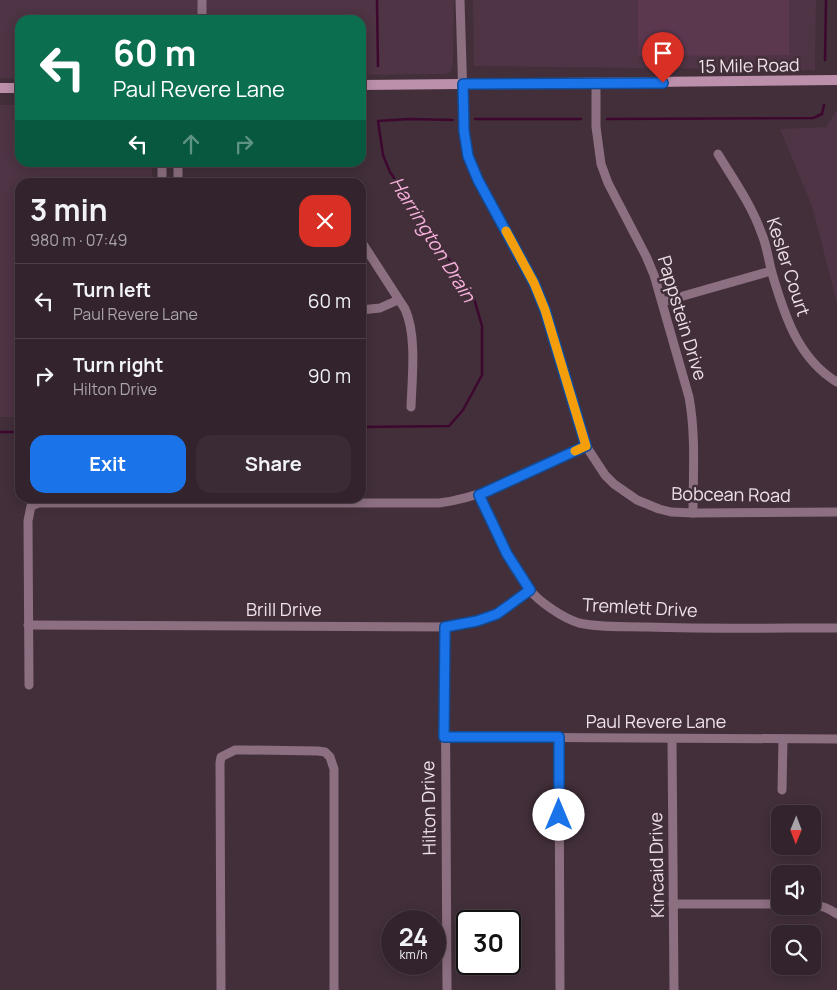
<!DOCTYPE html>
<meta charset="utf-8">
<style>
body{margin:0;font-family:Manrope,sans-serif;background:#3a2b34;color:#f1f3f6;height:100vh;display:flex;flex-direction:column;font-size:19px;white-space:nowrap}
*{box-sizing:border-box;margin:0}
p{font-size:16px;color:#a8a4a9}
.icon{flex:none;width:28px;height:28px;fill:none;stroke:currentColor;stroke-width:2;stroke-linecap:round;stroke-linejoin:round}
.map{position:relative;flex:1;overflow:hidden}
.drawer{position:absolute;left:15px;top:178px;width:351px;height:325px;display:flex;flex-direction:column;background:#32232c;border-radius:15px;box-shadow:0 2px 12px #0003,0 0 0 1px #4d4048}
.drawer>*{flex:none}
.banner{position:absolute;left:15px;top:15px;width:351px;height:152px;border-radius:15px;box-shadow:0 2px 12px #0003,0 0 0 1px #4d4048;background:#0b6e4f;color:#fff;overflow:hidden}
.needle{width:32px;rotate:181deg}
.controls{position:absolute;left:771px;top:805px;display:grid;gap:10px}
.controls a{display:grid;place-items:center;width:50px;height:50px;border-radius:10px;background:#32232c;box-shadow:0 2px 12px #0003,0 0 0 1px #4d4048;font-size:25px}
.speed{position:absolute;left:381px;top:910px;display:flex;gap:10px;font-size:25px;font-weight:700;text-align:center}
.speed>*{display:grid;place-content:center;width:65px;height:65px;border-radius:50%;background:#32232c;box-shadow:0 2px 12px #0003,0 0 0 1px #4d4048;line-height:1}
.speed small{font-size:12px;font-weight:400}
.speed .limit{border:2px solid #111;border-radius:8px;background:#fff;color:#111}
.pin{position:absolute;display:grid;place-items:center;width:42px;height:42px;color:#fff;margin:-51px -21px;border-radius:50% 50% 50% 0;rotate:-45deg;box-shadow:0 0 5px #0007}
.pin .icon{rotate:45deg}
.me{position:absolute;width:55px;margin:-28px;rotate:0deg;stroke-linejoin:round;filter:drop-shadow(0 0 4px #0008)}
.turn{display:flex;align-items:center;gap:18px;height:105px;padding:0 15px;font-size:22px}
.turn .icon{width:65px;height:65px;stroke-width:2.5}
.turn b{display:block;font-size:35px;line-height:42px}
.lanes{display:flex;align-items:center;height:48px;padding:0 15px;background:#0003;justify-content:center;gap:25px;direction:ltr}
.lanes .off{opacity:.35}
.round{display:grid;place-items:center;flex:none;width:52px;height:52px;border-radius:15px;background:#3a2b34}
.headline{display:flex;align-items:center;justify-content:space-between;height:85px;padding:0 15px}
h1{font-size:30px;font-weight:700;line-height:38px}
.cta{display:flex;gap:10px;margin-top:auto;padding:10px 15px}
.cta a{flex:1;height:58px;border-radius:15px;background:#1a73e8;color:#fff;font-size:20px;font-weight:700;line-height:58px;text-align:center}
.cta a+a{background:#3a2b34;color:#f1f3f6}
ul{padding:0;list-style:none}
li{display:flex;align-items:center;gap:15px;height:75px;padding:0 15px;border-top:1px solid #4d4048}
li div{flex:1}
li b{display:block;font-size:19px}
li em{font-style:normal}
.map>svg:first-child{display:block}
.built{fill:#4e3444}
.green{fill:#5c384f}
.lines{fill:none;stroke-linecap:round;stroke-linejoin:round}
.stream{stroke:#3e072f;stroke-width:2.5}
.street{stroke:#8c6f80;stroke-width:9}
.secondary{stroke:#bc8faa;stroke-width:10}
.route-casing{stroke:#114b97;stroke-width:12}
.route{stroke:#1a73e8;stroke-width:9}
.slow{stroke:#f59e0b;stroke-width:9}
.labels{text-anchor:middle;stroke-width:5;stroke-linejoin:round;paint-order:stroke}
.street-label{font-size:18px;fill:#eee1e8;stroke:#422f3a}
.water-label{font-size:19px;font-style:italic;fill:#f8b0dc;stroke:#422f3a}
</style>
<div class="map">
<svg width="837" height="990" viewBox="0 0 837 990">
<rect width="100%" height="100%" fill="#422f3a"/>
<g class="built">
<polygon points="0,0 454,0 453,64 451,71 445,74 361,75 361,20 20,20 20,78 0,78"/>
<polygon points="473,0 816,0 815,70 474,66"/>
<polygon points="0,105 20,105 20,162 152,163 152,182 20,182 20,417 0,417"/>
<polygon points="837,110 837,303 812,206 780,129 826,127"/>
</g>
<polygon class="green" points="638,0 789,0 789,55 638,56"/>
<g class="lines">
<g class="stream">
<polyline points="377,0 378,66"/>
<polyline points="825,60 826,0"/>
<polyline points="475,119 581,119"/>
<polyline points="607,119 813,118 822,114 824,105"/>
<polyline points="361,427 449,426 463,410 482,375 482,326 473,295 390,172 383,155 378,121 409,119 453,120"/>
<polyline points="0,432 20,432"/>
</g>
<g class="street">
<polyline points="202,0 202,20"/>
<polyline points="460,0 464,131 468,156 479,180 534,283 545,310 586,446 605,475 614,484 637,500 659,509 671,512 693,513 837,512"/>
<path d="M 596,84 L 596,127 L 601,164 L 608,183 L 646,256 L 654,275 L 689,397 C 696,435 693,474 693,513"/>
<path d="M 718,154 C 733,179 751,204 761,232 C 767,245 768,259 772,273 C 784,314 798,359 837,382"/>
<polyline points="162,162 162,182"/>
<polyline points="178,162 178,182"/>
<path d="M 361,241 L 405,309 C 417,335 412,378 411,407"/>
<polyline points="662,302 771,271"/>
<polyline points="361,310 380,308 398,300"/>
<path d="M 479,495 C 494,526 507,562 529,589 C 539,602 563,618 579,623 C 600,628 625,626 647,627 C 710,629 774,628 837,628"/>
<polyline points="28,625 445,627 477,621 497,614 530,590"/>
<polyline points="445,627 447,990"/>
<path d="M 29,685 L 28,521 L 31,506 L 39,503 L 439,503 C 490,497 539,467 586,446"/>
<polyline points="444,737 837,739"/>
<polyline points="559,737 560,990"/>
<polyline points="672,739 674,990"/>
<polyline points="782,790 783,739"/>
<polyline points="673,904 780,904"/>
<path d="M 812,905 C 822,905 829,909 837,914"/>
<polyline points="221,990 220,763 221,757 235,750 246,750 318,751 325,752 330,757 334,769 334,990"/>
</g>
<g class="secondary">
<polyline points="361,85 837,80"/>
<polyline points="0,88 20,88"/>
</g>
</g>
<g class="lines">
<defs>
<polyline id="route" points="559,815 559,737 444,737 445,627 477,621 497,614 530,590 507,554 479,495 586,446 545,310 534,283 478,180 468,156 464,131 463,84 663,83"/>
</defs>
<use href="#route" class="route-casing"/>
<use href="#route" class="route"/>
<polyline class="slow" points="506,231 534,283 545,310 586,446 575,451"/>
</g>
<g class="labels">
<g class="street-label">
<text transform="translate(749 66) rotate(-1)" y="6">15 Mile Road</text>
<text transform="translate(788 267) rotate(72)" y="6">Kesler Court</text>
<text transform="translate(682 318) rotate(73)" y="6">Pappstein Drive</text>
<text transform="translate(731 495) rotate(1)" y="6">Bobcean Road</text>
<text transform="translate(640 608) rotate(3)" y="6">Tremlett Drive</text>
<text x="284" y="616">Brill Drive</text>
<text x="656" y="728">Paul Revere Lane</text>
<text transform="translate(429 808) rotate(-91)" y="6">Hilton Drive</text>
<text transform="translate(657 865) rotate(-91)" y="6">Kincaid Drive</text>
</g>
<g class="water-label">
<text transform="translate(433 239) rotate(58)" y="7">Harrington Drain</text>
</g>
</g>
</svg>
<div class="controls">
<a><svg class="needle" viewBox="-14 -14 28 28"><path d="M0-13l5 13h-10z" fill="#e53935"/><path d="M0 13l5-13h-10z" fill="#a8a4a9"/></svg></a>
<a><svg class="icon" aria-label="sound" viewBox="0 0 24 24"><path d="M4 9h4l5-4v14l-5-4H4zM17 9q2 3 0 6"/></svg></a>
<a><svg class="icon" aria-label="search" viewBox="0 0 24 24"><circle cx="10" cy="10" r="6"/><path d="M15 15l6 6"/></svg></a>
</div>
<div class="speed"><div>24<small>km/h</small></div><div class="limit">30</div></div>
<div class="pin" style="left:663px;top:83px;background:#d93025"><svg class="icon" aria-label="arrive" viewBox="0 0 24 24"><path d="M6 21V4h12l-3 4 3 4H6"/></svg></div>
<svg class="me" style="left:559px;top:815px" viewBox="-20 -20 40 40"><circle r="19" fill="#fff"/><path d="M0-13L10 11 0 6-10 11z" fill="#1a73e8"/></svg>
<div class="banner">
<div class="turn"><svg class="icon" aria-label="left" viewBox="0 0 24 24"><path d="M17 20v-9H6M10 6l-5 5 5 5"/></svg><div><b>60 m</b>Paul Revere Lane</div></div>
<div class="lanes"><svg class="icon" aria-label="left" viewBox="0 0 24 24"><path d="M17 20v-9H6M10 6l-5 5 5 5"/></svg><svg class="icon off" aria-label="ahead" viewBox="0 0 24 24"><path d="M12 20V5M6 11l6-6 6 6"/></svg><svg class="icon off" aria-label="right" viewBox="0 0 24 24"><path d="M7 20v-9h11M14 6l5 5-5 5"/></svg></div>
</div>
<section class="drawer">
<div class="headline"><div><h1>3 min</h1><p>980 m · 07:49</p></div><a class="round" style="background:#d93025;color:#fff"><svg class="icon" aria-label="close" viewBox="0 0 24 24"><path d="M6 6l12 12M18 6L6 18"/></svg></a></div>
<ul>
<li><svg class="icon" aria-label="left" viewBox="0 0 24 24"><path d="M17 20v-9H6M10 6l-5 5 5 5"/></svg><div><b>Turn left</b><p>Paul Revere Lane</p></div><em>60 m</em></li>
<li><svg class="icon" aria-label="right" viewBox="0 0 24 24"><path d="M7 20v-9h11M14 6l5 5-5 5"/></svg><div><b>Turn right</b><p>Hilton Drive</p></div><em>90 m</em></li>
</ul>
<div class="cta"><a>Exit</a><a>Share</a></div>
</section>
</div>
